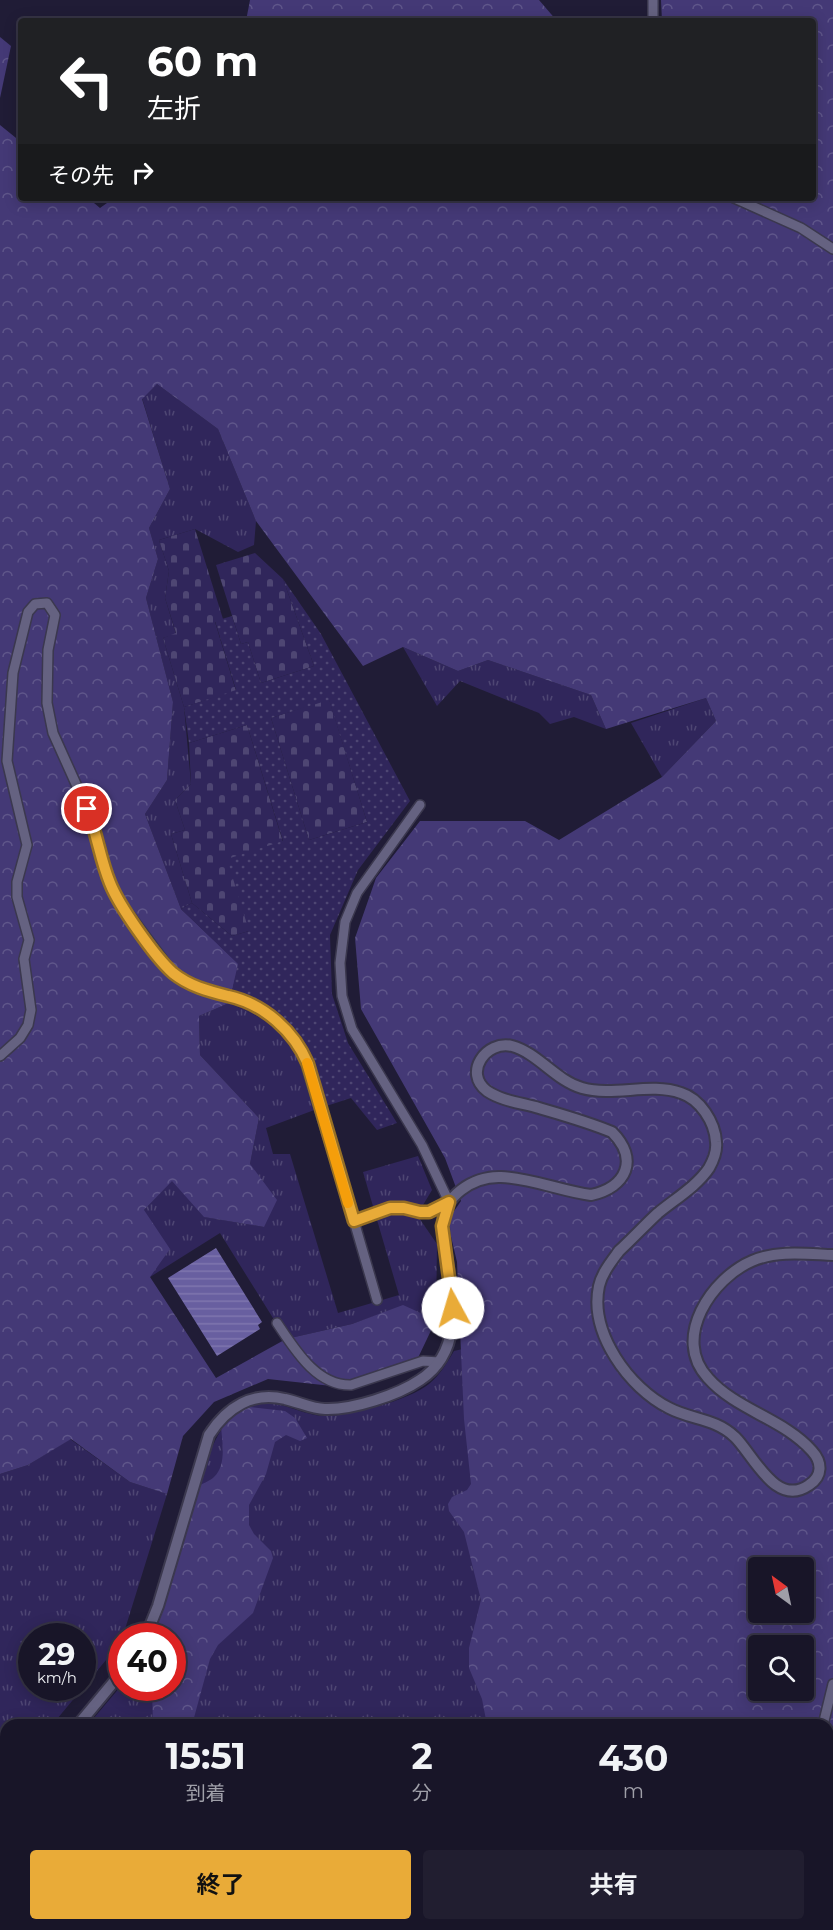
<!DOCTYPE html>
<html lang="ja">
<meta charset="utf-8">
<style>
body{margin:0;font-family:Montserrat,"Noto Sans JP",sans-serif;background:#211e30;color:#f1f3f6;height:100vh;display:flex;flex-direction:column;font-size:22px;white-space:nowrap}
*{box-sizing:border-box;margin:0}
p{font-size:20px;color:#9f9fa8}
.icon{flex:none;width:33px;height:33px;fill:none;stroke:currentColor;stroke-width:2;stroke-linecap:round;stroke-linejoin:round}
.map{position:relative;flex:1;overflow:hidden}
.sheet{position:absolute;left:0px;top:1719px;width:834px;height:212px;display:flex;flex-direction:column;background:#181528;border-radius:18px 18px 0 0;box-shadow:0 3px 15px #0003,0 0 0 2px #363445}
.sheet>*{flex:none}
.guide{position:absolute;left:18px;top:18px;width:798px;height:183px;border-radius:6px;box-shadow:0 3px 15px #0003,0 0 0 2px #363445;background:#202124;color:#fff;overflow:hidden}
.needle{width:39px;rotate:327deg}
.controls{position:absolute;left:748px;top:1557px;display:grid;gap:12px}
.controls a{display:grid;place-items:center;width:66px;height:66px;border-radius:6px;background:#181528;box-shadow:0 3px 15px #0003,0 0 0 2px #363445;font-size:30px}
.speed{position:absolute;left:18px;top:1623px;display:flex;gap:12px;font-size:30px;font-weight:700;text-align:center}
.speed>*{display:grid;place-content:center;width:78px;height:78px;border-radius:50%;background:#181528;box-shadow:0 3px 15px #0003,0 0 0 2px #363445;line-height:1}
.speed small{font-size:15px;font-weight:400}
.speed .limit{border:9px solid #d22;background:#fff;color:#111}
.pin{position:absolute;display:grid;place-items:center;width:51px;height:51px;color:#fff;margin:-26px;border:3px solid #fff;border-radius:50%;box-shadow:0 2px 6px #0007}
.me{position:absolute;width:66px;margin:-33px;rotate:354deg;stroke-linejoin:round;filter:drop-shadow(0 0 4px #0008)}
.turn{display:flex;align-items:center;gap:21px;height:126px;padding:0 30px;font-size:27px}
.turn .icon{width:78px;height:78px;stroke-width:2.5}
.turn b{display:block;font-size:42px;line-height:51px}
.then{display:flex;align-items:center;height:57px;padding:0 30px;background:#0003;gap:12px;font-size:22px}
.eta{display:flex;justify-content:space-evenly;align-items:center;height:102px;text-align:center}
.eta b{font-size:36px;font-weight:700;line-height:42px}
.primary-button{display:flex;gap:12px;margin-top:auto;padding:12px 30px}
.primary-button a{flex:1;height:69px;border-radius:6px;background:#e9ab38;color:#111;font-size:24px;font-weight:700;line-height:69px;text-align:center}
.primary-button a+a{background:#211e30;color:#f1f3f6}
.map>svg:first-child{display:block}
.grass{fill:url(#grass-tufts);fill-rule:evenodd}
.forest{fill:url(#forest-crowns);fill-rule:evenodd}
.cemetery{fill:url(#cemetery-stones)}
.garden{fill:url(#garden-dots);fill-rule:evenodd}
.water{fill:url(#water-rules)}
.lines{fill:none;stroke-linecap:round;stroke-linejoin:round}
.minor-casing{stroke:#3b384e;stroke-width:12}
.tertiary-casing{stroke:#3b384e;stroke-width:14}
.minor{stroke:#656281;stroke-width:9}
.tertiary{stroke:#656281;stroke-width:10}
.route-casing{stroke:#976f24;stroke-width:15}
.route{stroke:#e9ab38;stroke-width:10}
.slow{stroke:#f59e0b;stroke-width:10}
</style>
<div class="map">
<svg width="833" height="1930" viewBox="0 0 833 1930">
<defs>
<pattern id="grass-tufts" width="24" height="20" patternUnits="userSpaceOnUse" patternTransform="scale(1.5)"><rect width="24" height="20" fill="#30265b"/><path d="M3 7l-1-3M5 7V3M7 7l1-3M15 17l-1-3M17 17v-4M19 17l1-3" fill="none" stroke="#4e4673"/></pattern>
<pattern id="forest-crowns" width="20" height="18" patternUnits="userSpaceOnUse" patternTransform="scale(1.5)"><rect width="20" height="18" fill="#443976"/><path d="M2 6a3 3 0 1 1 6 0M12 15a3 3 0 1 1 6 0" fill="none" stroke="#5f568a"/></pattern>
<pattern id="cemetery-stones" width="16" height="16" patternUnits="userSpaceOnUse" patternTransform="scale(1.5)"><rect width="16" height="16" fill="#30265b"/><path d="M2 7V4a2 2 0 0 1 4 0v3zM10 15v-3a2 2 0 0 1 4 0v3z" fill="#4e4673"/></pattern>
<pattern id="garden-dots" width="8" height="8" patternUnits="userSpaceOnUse" patternTransform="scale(1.5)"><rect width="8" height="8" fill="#30265b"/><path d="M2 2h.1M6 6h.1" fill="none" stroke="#4e4673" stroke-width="1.8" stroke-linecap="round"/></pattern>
<pattern id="water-rules" width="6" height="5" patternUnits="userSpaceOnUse" patternTransform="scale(1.5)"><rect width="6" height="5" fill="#685fa0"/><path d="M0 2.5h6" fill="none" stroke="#7e76ae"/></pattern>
</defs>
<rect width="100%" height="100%" fill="#201c36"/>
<g class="grass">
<polygon points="157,384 218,429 256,521 254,545 238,552 195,529 159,540 169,571 165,598 176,634 163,638 184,707 191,784 175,800 185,830 171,834 192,903 181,909 145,814 167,780 173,702 146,598 158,559 149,528 170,489 142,398"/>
<polygon points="403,647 458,671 488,660 591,695 606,729 574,717 550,724 539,713 460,681 437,706"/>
<polygon points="706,698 716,721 662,777 631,723"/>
<polygon points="229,1003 267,1021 296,1049 317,1109 266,1128 273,1154 290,1154 338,1313 399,1295 363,1172 418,1156 432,1190 417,1215 437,1244 436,1320 403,1306 352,1324 286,1339 220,1233 150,1277 144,1210 172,1180 205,1217 264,1227 250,1164 259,1118 200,1055 199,1016"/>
<path d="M 467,1348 L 510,1725 L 88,1725 L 121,1686 L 172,1688 L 172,1636 L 155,1634 L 210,1453 C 222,1421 242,1396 280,1405 C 294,1408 310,1416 325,1416 C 351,1416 409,1400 429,1384 C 440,1375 447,1363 454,1351 Z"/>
<path d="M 70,1439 L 130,1482 L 167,1494 L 121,1642 L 52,1725 L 6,1725 L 6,1764 L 0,1767 L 0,1474 L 28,1465 ZM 32,1636 L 82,1636 L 82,1688 L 32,1688 Z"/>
<polygon points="6,1792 6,1924 511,1924 510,1930 0,1930 0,1794"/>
</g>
<g class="forest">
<polygon points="250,0 539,0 557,21 246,21"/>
<path d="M 661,0 L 833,0 L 833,1930 L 468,1930 L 468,1924 L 828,1924 L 828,1725 L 487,1725 L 482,1699 L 469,1668 L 469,1648 L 481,1600 L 464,1532 L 449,1511 L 448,1504 L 452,1497 L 467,1490 L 471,1484 L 464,1419 L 457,1262 L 449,1228 L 450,1217 L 461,1201 L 445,1158 L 361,1009 L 355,938 L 376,878 L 420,821 L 525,821 L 559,840 L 662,777 L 716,721 L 706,698 L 606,729 L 591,695 L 488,660 L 458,671 L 403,647 L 363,666 L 256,521 L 218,429 L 157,384 L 142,399 L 170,489 L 149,528 L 158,559 L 146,598 L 173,702 L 167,780 L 145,814 L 181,909 L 239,964 L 229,1003 L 199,1016 L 200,1055 L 259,1118 L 250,1164 L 277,1200 L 264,1227 L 204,1217 L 172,1181 L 144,1210 L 170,1249 L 150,1277 L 216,1378 L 286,1339 L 352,1324 L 403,1305 L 436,1320 L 416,1362 L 350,1388 L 268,1379 L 214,1402 L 183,1436 L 167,1494 L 130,1482 L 71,1439 L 28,1465 L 0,1474 L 0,125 L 21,142 L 21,198 L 88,198 L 100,208 L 114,198 L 813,198 L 813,21 L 662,21 ZM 759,1568 L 804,1568 L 804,1612 L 759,1612 ZM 759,1646 L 804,1646 L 804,1690 L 759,1690 Z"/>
<polygon points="0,37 11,46 0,98"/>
<path d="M 242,1406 L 285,1411 L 295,1418 L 307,1438 L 300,1441 L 286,1435 L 275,1442 L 266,1474 L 249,1505 L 249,1525 L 254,1534 L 271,1551 L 273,1558 L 253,1613 L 218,1645 L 210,1659 L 192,1725 L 153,1725 L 152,1688 L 172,1688 L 172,1636 L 151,1636 L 197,1487 C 202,1483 209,1482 214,1477 C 227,1465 222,1441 221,1426 Z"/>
<path d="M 6,1864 L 6,1919 C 0,1906 0,1877 6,1864 Z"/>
</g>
<g class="cemetery">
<polygon points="195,529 223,619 215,622 236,691 184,707 163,638 176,633 165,598 169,571 159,540"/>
<polygon points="255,553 283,579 314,666 261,683 248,642 241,644 216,565"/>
<polygon points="329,699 367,822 309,840 271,718"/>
<polygon points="247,725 283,842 249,931 232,936 192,903 171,834 185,830 175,800 191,784 189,743"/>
</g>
<path class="garden" d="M 283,579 L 321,634 L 410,801 L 358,870 L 330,935 L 332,994 L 348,1043 L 397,1123 L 377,1130 L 351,1098 L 317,1109 L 296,1049 L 267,1021 L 229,1003 L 238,964 L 181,909 L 192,903 L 232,936 L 249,931 L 227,859 L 283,841 L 247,725 L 189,743 L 184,707 L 236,690 L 215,621 L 232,616 L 241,644 L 248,642 L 261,683 L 314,666 ZM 329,700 L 367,822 L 309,840 L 271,718 Z"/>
<polygon class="water" points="216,1248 262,1322 258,1325 260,1329 217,1356 168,1278"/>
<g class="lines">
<defs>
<g id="minor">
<polyline points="653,21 653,0"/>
<polyline points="734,198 801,228 833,249"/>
<polyline points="0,1056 20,1038 28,1025 31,1010 24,959 29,940 17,897 17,882 27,845 7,761 13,673 28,612 35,604 47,603 55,615 48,650 47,703 53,733 94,824 110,883 120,902 173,973 187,983 230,996 263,1011 289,1031 300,1046 354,1221 390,1208 429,1212 449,1202 422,1145 352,1029 342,996 340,963 345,922 357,893 420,805"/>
<polyline points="354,1221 377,1300"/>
<path d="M 277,1323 C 294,1348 316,1386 351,1385 L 423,1361 L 439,1362"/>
<polyline points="823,1725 833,1684"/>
<polyline points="828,1735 833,1739"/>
<polyline points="828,1853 833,1849"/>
<polyline points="823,1924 825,1930"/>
</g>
<g id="tertiary">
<path d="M 146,1636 L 158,1606 L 209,1435 C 227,1407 253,1391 285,1399 C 299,1402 312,1409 325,1409 C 352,1410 398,1395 420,1380 C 473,1345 446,1278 443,1227 C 441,1196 474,1176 501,1177 C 531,1178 561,1191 591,1195 C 627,1187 639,1159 612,1132 C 588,1122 563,1115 539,1108 C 522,1103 502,1101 487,1091 C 463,1073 486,1040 512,1046 C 538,1053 555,1080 582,1088 C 614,1097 650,1082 681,1093 C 700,1099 715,1122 716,1142 C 717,1150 713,1161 709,1168 C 697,1186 675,1199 658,1213 C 645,1225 632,1239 619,1251 C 611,1262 602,1273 599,1286 C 589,1333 629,1388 669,1408 C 692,1420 715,1418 735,1437 C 754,1456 776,1508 809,1485 C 823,1476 822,1462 812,1451 C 784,1419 736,1410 708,1378 C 671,1338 712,1278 752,1261 C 777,1250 807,1254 833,1255"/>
<polyline points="78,1725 122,1672"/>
<polyline points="0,1787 6,1785"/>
</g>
</defs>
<use href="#minor" class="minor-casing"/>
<use href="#tertiary" class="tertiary-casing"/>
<use href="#minor" class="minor"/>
<use href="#tertiary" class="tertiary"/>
</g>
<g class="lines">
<defs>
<path id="route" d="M 87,809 C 97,833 100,859 110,883 C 119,906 155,957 173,973 C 189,986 208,991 228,996 C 264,1004 294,1031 308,1064 L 354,1221 L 390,1208 L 404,1208 L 420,1212 L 429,1212 L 449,1202 L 442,1226 L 453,1308"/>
</defs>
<use href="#route" class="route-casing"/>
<use href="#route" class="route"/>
<polyline class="slow" points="307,1063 348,1203"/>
</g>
</svg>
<div class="controls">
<a><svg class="needle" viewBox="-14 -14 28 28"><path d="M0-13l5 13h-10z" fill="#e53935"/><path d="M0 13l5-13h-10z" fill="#9f9fa8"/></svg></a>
<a><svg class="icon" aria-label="search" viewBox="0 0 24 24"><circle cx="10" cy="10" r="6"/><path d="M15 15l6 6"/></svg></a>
</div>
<div class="speed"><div>29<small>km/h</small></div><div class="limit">40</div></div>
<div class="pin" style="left:87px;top:809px;background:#d93025"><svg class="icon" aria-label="arrive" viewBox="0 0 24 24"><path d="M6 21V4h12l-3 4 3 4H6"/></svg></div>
<svg class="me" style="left:453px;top:1308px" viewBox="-20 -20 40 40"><circle r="19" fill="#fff"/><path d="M0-13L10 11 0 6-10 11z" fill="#e9ab38"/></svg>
<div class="guide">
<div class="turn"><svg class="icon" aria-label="left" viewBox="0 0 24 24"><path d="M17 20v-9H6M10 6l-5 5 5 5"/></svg><div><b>60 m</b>左折</div></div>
<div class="then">その先<svg class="icon" aria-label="right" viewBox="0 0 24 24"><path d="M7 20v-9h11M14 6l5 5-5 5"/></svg></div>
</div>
<section class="sheet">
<div class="eta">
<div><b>15:51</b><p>到着</p></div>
<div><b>2</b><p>分</p></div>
<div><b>430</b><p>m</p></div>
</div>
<div class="primary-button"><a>終了</a><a>共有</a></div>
</section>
</div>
